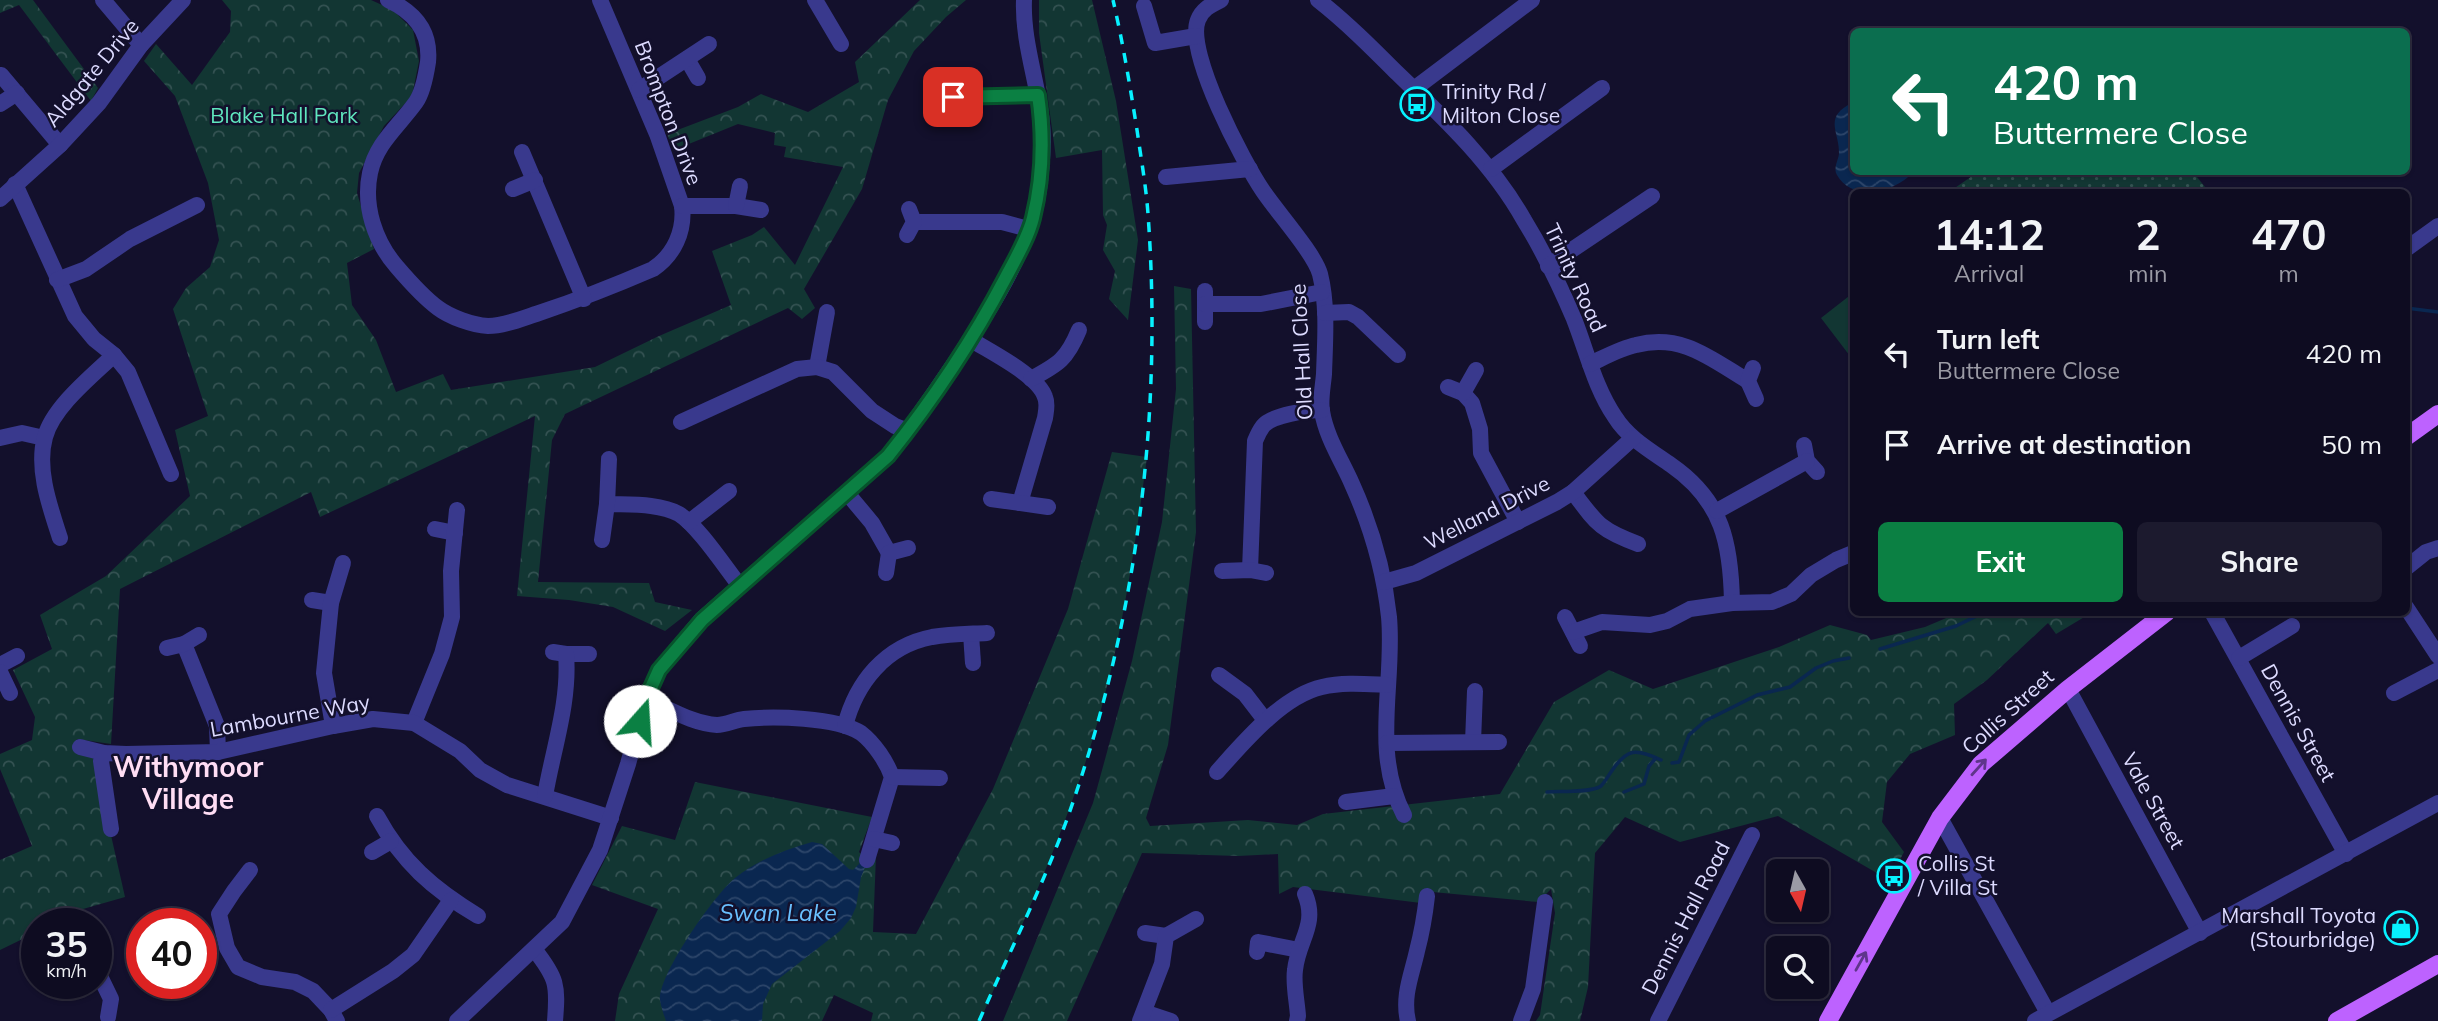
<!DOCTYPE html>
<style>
body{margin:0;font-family:Mulish,sans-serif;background:#1c1a2e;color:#f1f3f6;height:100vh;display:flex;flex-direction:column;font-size:26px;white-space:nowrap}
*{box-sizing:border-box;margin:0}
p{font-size:23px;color:#9b9ba5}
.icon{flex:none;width:38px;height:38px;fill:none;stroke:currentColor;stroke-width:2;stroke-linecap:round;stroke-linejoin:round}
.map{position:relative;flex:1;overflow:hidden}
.side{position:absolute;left:1850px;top:189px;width:560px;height:427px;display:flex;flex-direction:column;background:#0e0c21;border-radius:10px;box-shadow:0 2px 5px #0004,0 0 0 2px #2e2c3f}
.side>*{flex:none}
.banner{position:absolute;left:1850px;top:28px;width:560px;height:147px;border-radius:10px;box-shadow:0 2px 5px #0004,0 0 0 2px #2e2c3f;background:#0b6e4f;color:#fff;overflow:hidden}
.needle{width:46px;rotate:172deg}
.tools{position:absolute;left:1766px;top:859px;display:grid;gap:14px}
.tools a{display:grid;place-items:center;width:63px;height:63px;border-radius:10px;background:#0e0c21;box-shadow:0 2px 5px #0004,0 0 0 2px #2e2c3f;font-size:35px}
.speed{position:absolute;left:21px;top:908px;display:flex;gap:14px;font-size:35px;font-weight:700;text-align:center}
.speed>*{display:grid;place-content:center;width:91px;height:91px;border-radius:50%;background:#0e0c21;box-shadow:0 2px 5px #0004,0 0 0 2px #2e2c3f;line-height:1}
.speed small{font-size:18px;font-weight:400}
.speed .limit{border:10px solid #d22;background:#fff;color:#111}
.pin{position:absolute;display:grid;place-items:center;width:60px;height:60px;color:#fff;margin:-30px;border-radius:14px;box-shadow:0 4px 10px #0006}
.me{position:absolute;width:77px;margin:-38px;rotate:19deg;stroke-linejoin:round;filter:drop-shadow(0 0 5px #0008)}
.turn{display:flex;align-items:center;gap:24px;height:147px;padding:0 28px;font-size:32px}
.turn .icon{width:91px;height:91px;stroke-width:2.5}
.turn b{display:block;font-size:49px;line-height:60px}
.eta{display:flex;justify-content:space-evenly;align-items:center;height:119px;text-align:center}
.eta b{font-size:42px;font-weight:700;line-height:49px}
.button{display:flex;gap:14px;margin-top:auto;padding:14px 28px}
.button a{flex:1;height:80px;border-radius:10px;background:#0b8043;color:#fff;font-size:28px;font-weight:700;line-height:80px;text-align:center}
.button a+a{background:#1c1a2e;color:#f1f3f6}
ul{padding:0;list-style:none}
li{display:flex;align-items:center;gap:21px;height:91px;padding:0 28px}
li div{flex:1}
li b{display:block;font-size:26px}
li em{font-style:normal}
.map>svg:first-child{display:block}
.grass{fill:#123633}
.forest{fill:url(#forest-crowns)}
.garden{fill:url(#garden-dots)}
.water{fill:url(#water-waves)}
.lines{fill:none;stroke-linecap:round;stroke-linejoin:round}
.stream{stroke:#0a2750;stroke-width:3.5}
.minor{stroke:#39398d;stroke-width:16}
.major{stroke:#bd62ff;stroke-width:18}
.rail{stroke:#07f1ff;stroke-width:3.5;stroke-dasharray:10 9;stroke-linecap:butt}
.oneway{stroke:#5f358b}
.route-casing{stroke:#07532c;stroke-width:18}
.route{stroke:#0b8043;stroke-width:12}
.labels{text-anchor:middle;stroke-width:5;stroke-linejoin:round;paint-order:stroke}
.street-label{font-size:21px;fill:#dddbff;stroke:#13102c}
.poi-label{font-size:21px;fill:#dddbff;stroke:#13102c;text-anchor:start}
.park-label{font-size:21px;fill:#60e6bf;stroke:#13102c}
.water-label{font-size:23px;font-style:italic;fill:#69c0ff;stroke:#13102c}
.district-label{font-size:28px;font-weight:bold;fill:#ffddf4;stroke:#13102c}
</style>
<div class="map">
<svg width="2438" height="1021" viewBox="0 0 2438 1021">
<defs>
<pattern id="forest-crowns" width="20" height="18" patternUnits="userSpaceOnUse" patternTransform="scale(1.75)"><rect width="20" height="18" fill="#123633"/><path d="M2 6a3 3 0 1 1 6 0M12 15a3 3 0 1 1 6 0" fill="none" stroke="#345252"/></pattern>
<pattern id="garden-dots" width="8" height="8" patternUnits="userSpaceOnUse" patternTransform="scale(1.75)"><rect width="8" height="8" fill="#123633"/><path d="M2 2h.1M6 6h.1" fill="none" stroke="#345252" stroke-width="1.8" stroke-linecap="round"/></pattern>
<pattern id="water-waves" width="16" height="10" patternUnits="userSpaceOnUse" patternTransform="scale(1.75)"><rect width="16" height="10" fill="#0a2750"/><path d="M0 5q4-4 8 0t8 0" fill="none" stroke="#2d466a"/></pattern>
</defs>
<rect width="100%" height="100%" fill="#13102c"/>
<polygon class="grass" points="1853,293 1853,360 1821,318"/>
<g class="forest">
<polygon points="0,0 33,0 98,88 91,101 19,5 0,13"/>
<polygon points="222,0 371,0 393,10 413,30 419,61 412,96 384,126 359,173 357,193 374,249 347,263 352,305 376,340 396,392 443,374 451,390 595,367 659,336 731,305 712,251 752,235 764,227 795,265 843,167 784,157 786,147 774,145 775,133 738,124 674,150 667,134 738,107 761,94 808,112 859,82 855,62 920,0 966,0 946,17 914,51 888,100 862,189 804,289 815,308 802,319 788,308 565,414 552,440 538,582 649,583 655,602 692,610 665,631 613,607 569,600 517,596 535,416 320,517 311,492 120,589 111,744 77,739 74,750 93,756 125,897 83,909 53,924 37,924 37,932 0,950 0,860 32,846 0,769 0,754 32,740 35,717 13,670 52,649 40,615 106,576 190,496 175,430 208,416 173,309 186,288 210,267 219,240 208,183 175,96 144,61 156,44 192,85 230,32 231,11"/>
<polygon points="1039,0 1092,0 1116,101 1138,240 1128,320 1109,299 1115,271 1103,250 1107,225 1103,215 1102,150 1056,158 1039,33"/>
<polygon points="1174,286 1191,289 1196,532 1168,745 1146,818 1150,826 1248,820 1297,825 1323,814 1500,794 1554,702 1609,670 1653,689 1779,647 1830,625 1867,635 1871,640 1925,627 1958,613 2091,613 2056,634 2048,623 1987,680 1954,704 1955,735 1910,754 1887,782 1882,822 1904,852 1889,880 1778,816 1680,842 1625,817 1595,853 1588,987 1580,1021 1536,1021 1540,1015 1555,913 1551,889 1538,902 1422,891 1421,903 1293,887 1279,894 1278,854 1238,856 1142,853 1067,1021 1003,1021 1093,803 1132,661 1162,522 1176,389"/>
<path d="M 1112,452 L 1147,457 C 1136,538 1125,619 1104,698 C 1076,810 1026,915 980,1021 L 871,1021 L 873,1013 L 834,995 L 822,1021 L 615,1021 L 619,994 L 658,909 L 592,885 L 622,826 L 675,840 L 695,782 L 872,817 L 859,852 L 867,860 L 876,855 L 873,932 L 916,934 L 993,789 L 1068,609 Z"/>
</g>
<polygon class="garden" points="1978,172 2193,172 2209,192 1949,192"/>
<g class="water">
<path d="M 1848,105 L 1853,105 L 1853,172 L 1913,172 C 1896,192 1853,203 1837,175 C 1833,168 1838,161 1839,154 C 1840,133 1824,119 1848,105 Z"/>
<path d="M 812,842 L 822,844 L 849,869 L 853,870 L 861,862 L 866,865 L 861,877 L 856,907 L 851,918 L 840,931 L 772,984 L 763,1004 L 762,1021 L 666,1021 C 664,1015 661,1007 660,1000 C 658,975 715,894 735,878 C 758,860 784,850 812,842 Z"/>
</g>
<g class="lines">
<g class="stream">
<polyline points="2406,308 2438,312"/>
<polyline points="1880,649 1956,626 1985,612"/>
<polyline points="1672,763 1679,762 1689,735 1705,721 1757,695 1790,687 1816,668 1833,661 1849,658"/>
<path d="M 1547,792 C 1560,791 1591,793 1601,786 C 1605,782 1608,776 1611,772 C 1627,748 1636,748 1661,760"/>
<polyline points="1624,792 1644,784 1649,766 1655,759"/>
</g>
<g class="minor">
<polyline points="103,0 141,45"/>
<path d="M 388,0 C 414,12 431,31 428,62 C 426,75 423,92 416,102 C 399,126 376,143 370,173 C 363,206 375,242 397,267 C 409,281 423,297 438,308 C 450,317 472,325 488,326 C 505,326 523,318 539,313 C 578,300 616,285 653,269 C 674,255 685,231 682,206 L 657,134 L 600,0"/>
<polyline points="815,0 841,44"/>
<path d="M 1221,0 C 1211,5 1202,9 1198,20 C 1185,52 1244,163 1263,191 C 1277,212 1314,253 1320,274 C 1328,306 1325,342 1324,374 C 1323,386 1320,400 1322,411 C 1326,437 1342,461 1352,484 C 1371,526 1384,571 1389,617 C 1395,683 1371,751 1404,815"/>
<path d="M 1318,0 C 1346,22 1371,47 1396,72 C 1443,117 1492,163 1524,220 C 1543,251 1560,286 1574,319 C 1587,352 1595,388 1615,417 C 1628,438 1651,451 1671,465 C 1723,501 1731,544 1732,603"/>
<polyline points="1144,6 1155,43 1196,36"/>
<polyline points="687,59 698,78"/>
<polyline points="1,75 60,145"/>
<polyline points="1414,89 1532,0"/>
<polyline points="639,90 709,44"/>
<polyline points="952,97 1038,95"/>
<polyline points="0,104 17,93"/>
<polyline points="944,113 952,97 951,84"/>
<polyline points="522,152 584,299"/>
<polyline points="1491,169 1602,88"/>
<polyline points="1166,177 1250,169"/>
<polyline points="15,184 75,316 94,339 114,355 128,372 171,474"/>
<polyline points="513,189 535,180"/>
<polyline points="0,199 60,145 99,103 141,45 183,0"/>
<polyline points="682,206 736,206 761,210"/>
<polyline points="736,206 740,186"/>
<polyline points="914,222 1002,222 1028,229"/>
<polyline points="907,235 914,222 909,209"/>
<polyline points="2406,249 2438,226"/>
<polyline points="1548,266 1652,196"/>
<polyline points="57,280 86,269 130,239 197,205"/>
<polyline points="1205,291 1205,322"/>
<polyline points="1205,304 1261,304 1322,292"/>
<polyline points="1325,313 1349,312 1358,317 1398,355"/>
<path d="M 970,339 C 990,352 1038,375 1045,397 C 1048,404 1046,411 1045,418 L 1020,503"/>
<path d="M 1590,364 C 1605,357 1621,348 1636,345 C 1682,333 1711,359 1748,381"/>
<polyline points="817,367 827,312"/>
<polyline points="1753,368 1748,381 1756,399"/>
<path d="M 1031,379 C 1059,364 1067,359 1079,330"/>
<polyline points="1448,387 1463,393 1472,403 1480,429 1481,453 1518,522"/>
<polyline points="1463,393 1476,370"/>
<polyline points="681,422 797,369 817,367 833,372 872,411 895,426 908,431"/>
<polyline points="0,438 22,433 44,438"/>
<polyline points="1804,445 1807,461 1817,472"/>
<path d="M 1573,492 C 1597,524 1600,530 1638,544"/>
<polyline points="847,493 872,523 889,553"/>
<polyline points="991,499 1048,507"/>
<path d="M 607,504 C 629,505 659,503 679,514 C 698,526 725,567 740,586"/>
<polyline points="1717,511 1807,461"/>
<polyline points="689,522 729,491"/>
<polyline points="435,529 455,533"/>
<path d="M 60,538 C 50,507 36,469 45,437 C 53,407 92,376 114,355"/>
<polyline points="602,540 607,504 609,459"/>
<polyline points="2406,568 2426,552 2438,548"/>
<path d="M 1250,570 L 1255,441 C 1257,436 1260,430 1263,426 C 1272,415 1307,410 1322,410"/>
<polyline points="1222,571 1250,570 1266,573"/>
<polyline points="886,573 889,553 908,548"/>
<polyline points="1384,582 1416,573 1557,502 1573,492 1633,438"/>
<polyline points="312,600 331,603"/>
<polyline points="2406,607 2438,656"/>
<polyline points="2212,612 2346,854"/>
<polyline points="1565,617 1580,646"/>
<polyline points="1573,632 1602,622 1650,625 1667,621 1690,609 1732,603 1772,602 1791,594 1811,575 1836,560 1853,553"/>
<polyline points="971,634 973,663"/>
<polyline points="184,644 217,726 218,752"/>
<polyline points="167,648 184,644 199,635"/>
<polyline points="553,652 566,654 589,654"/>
<polyline points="2239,658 2292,626"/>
<polyline points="0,665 17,656"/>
<polyline points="0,672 10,693"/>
<polyline points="1219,675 1245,694 1265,720"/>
<polyline points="2068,689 2200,933"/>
<polyline points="2394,693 2438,670"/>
<path d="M 646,699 C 668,708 693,724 717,725 C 726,725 735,720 744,719 C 773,716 836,717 861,733 C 874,743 887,762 892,777 L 867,860"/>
<polyline points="414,723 442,654 452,617 451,571 457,510"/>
<polyline points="333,726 324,673 331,603 343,563"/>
<path d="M 845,726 C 856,683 885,646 932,637 C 950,634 968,634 987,633"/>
<polyline points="1473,742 1475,691"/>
<polyline points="1387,743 1499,742"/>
<polyline points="80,747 104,753 126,754 218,752 333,726 373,719 414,723 460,751 480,770 507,785 611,818"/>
<polyline points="104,753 101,761 111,829"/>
<path d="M 1217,772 C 1243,743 1282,696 1322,687 C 1343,682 1365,684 1387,685"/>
<polyline points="892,777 940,778"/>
<path d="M 545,796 C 553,749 570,702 566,654"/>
<polyline points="1346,802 1394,796"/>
<path d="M 377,816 C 402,862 433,889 478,916"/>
<polyline points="1940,818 2048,1013"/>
<polyline points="874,839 892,843"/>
<polyline points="372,852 391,841"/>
<polyline points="250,870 234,891 219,914 227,948 238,967 262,977 295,982 313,991 331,1010 337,1021"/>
<polyline points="1145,933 1166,936"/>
<path d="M 534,949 C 557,978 558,985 555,1021"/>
<polyline points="1257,952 1258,942 1299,950"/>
<polyline points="96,968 111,999 108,1017"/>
<polyline points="331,1010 393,971 413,955 451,900"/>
<polyline points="1144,1012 1171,1021"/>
<path d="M 457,1021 L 562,922 L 600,850 L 628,764 L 646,699 L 659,670 L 702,619 L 888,456 C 913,425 934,393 956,361 C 985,317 1015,271 1032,221 C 1040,197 1042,167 1043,142 C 1043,94 1022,48 1024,0"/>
<polyline points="1140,1021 1162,964 1166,936 1196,919"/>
<path d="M 1297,1021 L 1298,1016 C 1297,1001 1293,984 1295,970 C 1298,940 1318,925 1305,894"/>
<path d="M 1408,1021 C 1402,996 1412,974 1417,951 C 1422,932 1425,914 1427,896"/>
<polyline points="1521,1021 1533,989 1545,902"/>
<polyline points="1658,1021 1752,835"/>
<polyline points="2035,1021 2438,803"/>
</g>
<g class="major">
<polyline points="2406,437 2438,414"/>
<polyline points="1828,1021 1940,818 1981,764 2068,689 2167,612"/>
<polyline points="2337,1021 2438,964"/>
</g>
<path class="rail" d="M 979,1021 C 1008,955 1041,890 1066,822 C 1136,627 1163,421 1148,214 C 1146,186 1141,158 1137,130 C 1130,86 1123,43 1113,0"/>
</g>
<defs><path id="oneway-shaft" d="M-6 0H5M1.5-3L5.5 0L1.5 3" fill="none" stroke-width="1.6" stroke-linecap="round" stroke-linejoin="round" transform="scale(1.75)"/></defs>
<g class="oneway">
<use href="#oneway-shaft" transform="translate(1979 767) rotate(-48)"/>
<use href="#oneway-shaft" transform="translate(1861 961) rotate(-61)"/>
</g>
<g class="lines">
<defs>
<path id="route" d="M 640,721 L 646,699 L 659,670 L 702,620 L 888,456 C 933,400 973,340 1006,277 C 1016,258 1028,238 1033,218 C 1043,177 1044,136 1038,95 L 953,97"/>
</defs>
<use href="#route" class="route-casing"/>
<use href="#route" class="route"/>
</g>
<defs>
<symbol id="bus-ring" viewBox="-11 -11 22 22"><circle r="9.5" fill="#13102c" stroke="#07f1ff" stroke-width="1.5"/><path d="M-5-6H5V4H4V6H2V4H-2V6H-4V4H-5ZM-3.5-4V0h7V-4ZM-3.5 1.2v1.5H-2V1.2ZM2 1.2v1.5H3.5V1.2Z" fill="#07f1ff"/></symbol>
<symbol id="shop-ring" viewBox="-11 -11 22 22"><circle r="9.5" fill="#13102c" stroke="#07f1ff" stroke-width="1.5"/><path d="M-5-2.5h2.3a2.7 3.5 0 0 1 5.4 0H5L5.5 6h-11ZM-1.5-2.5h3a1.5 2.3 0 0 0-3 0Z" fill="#07f1ff"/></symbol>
</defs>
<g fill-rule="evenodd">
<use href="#bus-ring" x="1398" y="85" width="38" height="38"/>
<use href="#bus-ring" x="1875" y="857" width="38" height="38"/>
<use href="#shop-ring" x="2382" y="909" width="38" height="38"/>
</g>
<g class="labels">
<g class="street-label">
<text transform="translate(92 73) rotate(-50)" y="7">Aldgate Drive</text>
<text transform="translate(668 113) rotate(69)" y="7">Brompton Drive</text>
<text transform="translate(1575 278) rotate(65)" y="7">Trinity Road</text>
<text transform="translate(1302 352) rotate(-93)" y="7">Old Hall Close</text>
<text transform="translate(1487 513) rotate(-27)" y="7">Welland Drive</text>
<text transform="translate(2008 712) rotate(-42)" y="7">Collis Street</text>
<text transform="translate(290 716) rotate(-10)" y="7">Lambourne Way</text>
<text transform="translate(2298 723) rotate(61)" y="7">Dennis Street</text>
<text transform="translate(2153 801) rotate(61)" y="7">Vale Street</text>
<text transform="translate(1686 918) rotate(-63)" y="7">Dennis Hall Road</text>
</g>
<g class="poi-label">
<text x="1442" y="99">Trinity Rd /<tspan x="1442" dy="24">Milton Close</tspan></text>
<text x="1918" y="871">Collis St<tspan x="1918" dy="24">/ Villa St</tspan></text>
<text x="2376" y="923" text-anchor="end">Marshall Toyota<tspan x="2376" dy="24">(Stourbridge)</tspan></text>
</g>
<g class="park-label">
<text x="284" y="123">Blake Hall Park</text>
</g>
<g class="water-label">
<text x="778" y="921">Swan Lake</text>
</g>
<g class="district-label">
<text x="188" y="777">Withymoor<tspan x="188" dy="32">Village</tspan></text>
</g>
</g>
</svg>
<div class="tools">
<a><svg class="needle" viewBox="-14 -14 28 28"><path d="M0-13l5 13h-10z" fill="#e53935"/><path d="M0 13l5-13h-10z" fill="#9b9ba5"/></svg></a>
<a><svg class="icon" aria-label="search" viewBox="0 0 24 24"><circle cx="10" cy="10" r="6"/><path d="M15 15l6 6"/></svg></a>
</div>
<div class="speed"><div>35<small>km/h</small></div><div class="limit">40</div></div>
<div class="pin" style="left:953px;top:97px;background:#d93025"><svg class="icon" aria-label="arrive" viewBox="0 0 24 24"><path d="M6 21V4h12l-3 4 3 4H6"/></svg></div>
<svg class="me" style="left:640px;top:721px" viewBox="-20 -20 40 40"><circle r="19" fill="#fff"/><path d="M0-13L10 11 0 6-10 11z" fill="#0b8043"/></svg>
<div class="banner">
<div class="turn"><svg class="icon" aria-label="left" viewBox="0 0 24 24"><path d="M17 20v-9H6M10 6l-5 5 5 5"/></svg><div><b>420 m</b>Buttermere Close</div></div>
</div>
<section class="side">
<div class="eta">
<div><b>14:12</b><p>Arrival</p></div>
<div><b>2</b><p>min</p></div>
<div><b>470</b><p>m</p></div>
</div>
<ul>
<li><svg class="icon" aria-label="left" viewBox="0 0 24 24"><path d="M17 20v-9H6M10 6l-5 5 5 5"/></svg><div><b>Turn left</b><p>Buttermere Close</p></div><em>420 m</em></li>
<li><svg class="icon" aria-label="arrive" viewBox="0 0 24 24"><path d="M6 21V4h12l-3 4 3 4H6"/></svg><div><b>Arrive at destination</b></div><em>50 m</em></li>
</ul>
<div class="button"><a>Exit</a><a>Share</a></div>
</section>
</div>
